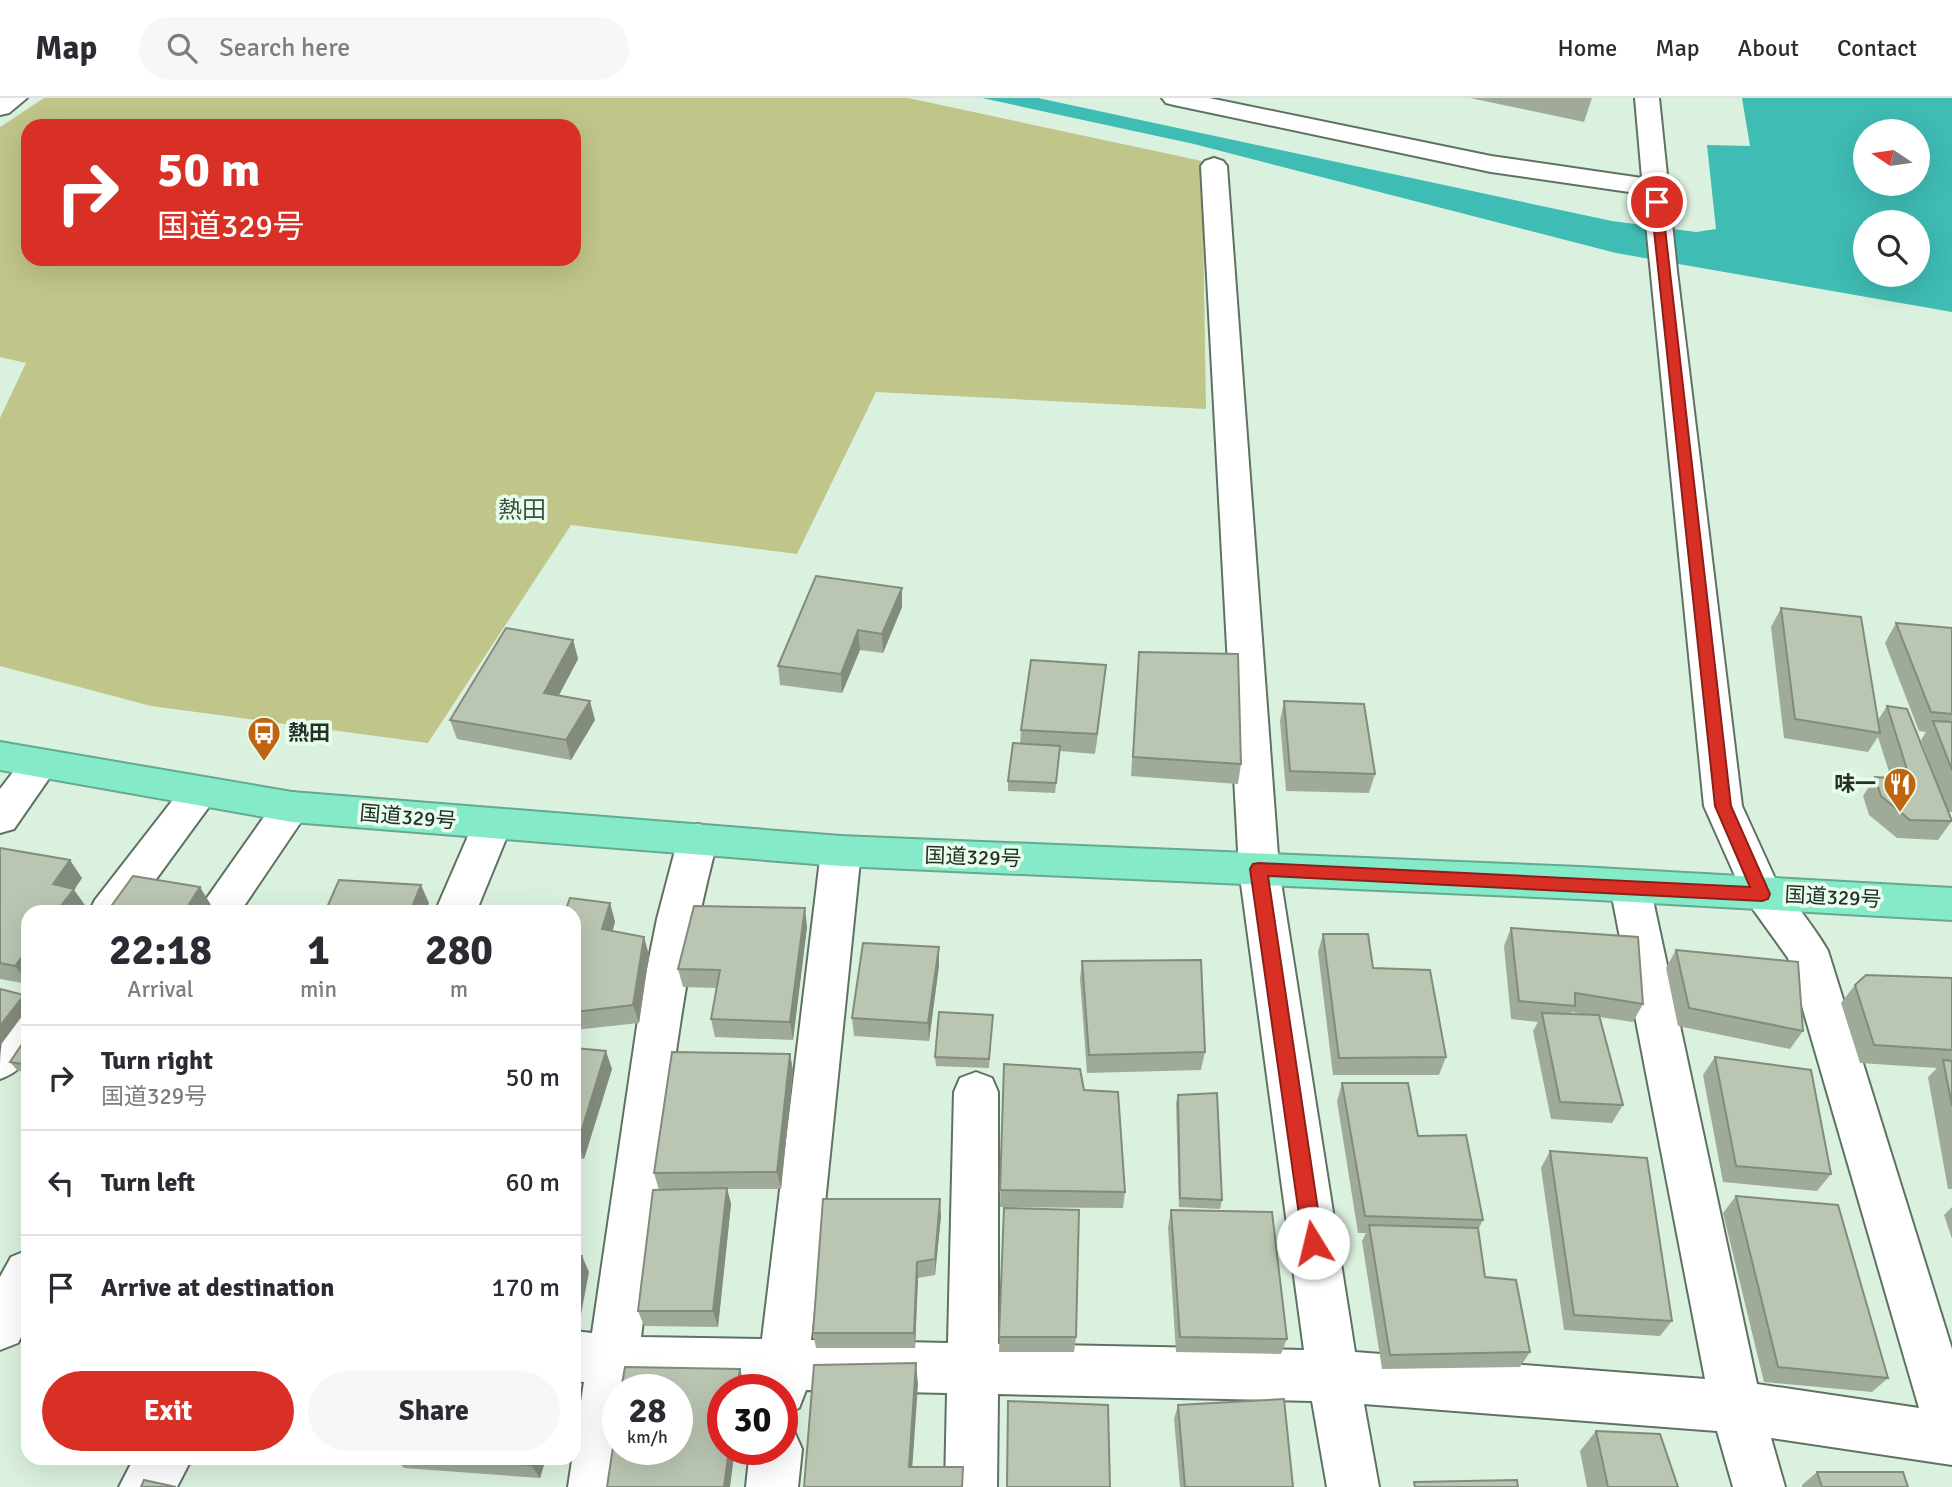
<!DOCTYPE html>
<meta charset="utf-8">
<style>
body{margin:0;font-family:Signika,"Noto Sans JP",sans-serif;background:#f7f7f7;color:#2b2b33;height:100vh;display:flex;flex-direction:column;font-size:26px;white-space:nowrap}
*{box-sizing:border-box;margin:0}
p{font-size:23px;color:#7c7c81}
.icon{flex:none;width:38px;height:38px;fill:none;stroke:currentColor;stroke-width:2;stroke-linecap:round;stroke-linejoin:round}
.map{position:relative;flex:1;overflow:hidden}
.drawer{position:absolute;left:21px;top:807px;width:560px;height:560px;display:flex;flex-direction:column;background:#fff;border-radius:21px;box-shadow:0 7px 28px #0002}
.drawer>*{flex:none}
.banner{position:absolute;left:21px;top:21px;width:560px;height:147px;border-radius:21px;box-shadow:0 7px 28px #0002;background:#d93025;color:#fff;overflow:hidden}
.needle{width:46px;rotate:283deg}
.buttons{position:absolute;left:1853px;top:21px;display:grid;gap:14px}
.buttons a{display:grid;place-items:center;width:77px;height:77px;border-radius:50%;background:#fff;box-shadow:0 7px 28px #0002;font-size:35px}
.speed{position:absolute;left:602px;top:1276px;display:flex;gap:14px;font-size:35px;font-weight:700;text-align:center}
.speed>*{display:grid;place-content:center;width:91px;height:91px;border-radius:50%;background:#fff;box-shadow:0 7px 28px #0002;line-height:1}
.speed small{font-size:18px;font-weight:400}
.speed .limit{border:10px solid #d22;background:#fff;color:#111}
.pin{position:absolute;display:grid;place-items:center;width:60px;height:60px;color:#fff;margin:-30px;border:4px solid #fff;border-radius:50%;box-shadow:0 2px 7px #0007}
.me{position:absolute;width:77px;margin:-38px;rotate:351deg;stroke-linejoin:round;filter:drop-shadow(0 0 5px #0008)}
.turn{display:flex;align-items:center;gap:24px;height:147px;padding:0 21px;font-size:32px}
.turn .icon{width:91px;height:91px;stroke-width:2.5}
.turn b{display:block;font-size:49px;line-height:60px}
.eta{display:flex;justify-content:space-evenly;align-items:center;height:119px;text-align:center}
.eta b{font-size:42px;font-weight:700;line-height:49px}
.button{display:flex;gap:14px;margin-top:auto;padding:14px 21px}
.button a{flex:1;height:80px;border-radius:42px;background:#d93025;color:#fff;font-size:28px;font-weight:700;line-height:80px;text-align:center}
.button a+a{background:#f7f7f7;color:#2b2b33}
ul{padding:0;list-style:none}
li{display:flex;align-items:center;gap:21px;height:105px;padding:0 21px;border-top:2px solid #e1e1e2}
li div{flex:1}
li b{display:block;font-size:26px}
li em{font-style:normal}
header{display:flex;align-items:center;gap:42px;box-sizing:border-box;height:98px;padding:0 35px;background:#fff;border-bottom:2px solid #e1e1e2}
header strong{font-size:33px}
nav{display:flex;gap:38px;margin-inline-start:auto;font-size:24px}
.search{width:490px;height:63px;background:#f7f7f7;display:flex;align-items:center;gap:18px;box-sizing:border-box;padding:0 24px;border-radius:38px;color:#7c7c81;font-size:26px}
.map>svg:first-child{display:block}
.green{fill:#c0c589;fill-rule:evenodd}
.water{fill:#3fbcb4;fill-rule:evenodd}
.lines{fill:none;stroke-linecap:round;stroke-linejoin:round}
.street-casing{stroke:#5f7262;stroke-width:4}
.secondary-casing{stroke:#5f7262;stroke-width:4}
.highway-casing{stroke:#64a990;stroke-width:4}
.street{fill:#fff;fill-rule:evenodd}
.secondary{fill:#fff;fill-rule:evenodd}
.highway{fill:#85eac8;fill-rule:evenodd}
.wall{fill:#a0aa98;fill-rule:evenodd}
.shaded-wall{fill:#828b7c}
.building{fill:#bac6b1;stroke:#828b7c;stroke-width:2}
.route{fill:#d93025;stroke:#8d1f18;stroke-width:2}
.labels{text-anchor:middle;stroke-width:7;stroke-linejoin:round;paint-order:stroke}
.poi-label{font-size:21px;font-weight:bold;fill:#262f28;stroke:#e8feec;text-anchor:start}
.street-label{font-size:21px;fill:#262f28;stroke:#e8feec}
.quarter-label{font-size:24px;fill:#3f5142;stroke:#e8feec}
</style>
<header>
<strong>Map</strong>
<div class="search"><svg class="icon" aria-label="search" viewBox="0 0 24 24"><circle cx="10" cy="10" r="6"/><path d="M15 15l6 6"/></svg>Search here</div>
<nav><a>Home</a><a>Map</a><a>About</a><a>Contact</a></nav>
</header>
<div class="map">
<svg width="1952" height="1389" viewBox="0 0 1952 1389">
<rect width="100%" height="100%" fill="#dbf1df"/>
<path class="green" d="M 44,0 L 908,0 L 1202,63 L 1206,311 L 876,294 L 797,456 L 571,427 L 428,645 L 151,608 L 0,568 L 0,320 L 26,265 L 0,259 L 0,29 ZM 28,28 L 574,28 L 574,161 L 28,161 Z"/>
<path class="water" d="M 982,0 L 1038,0 L 1612,123 L 1696,134 L 1716,131 L 1707,47 L 1750,48 L 1742,0 L 1952,0 L 1952,214 L 1616,155 L 1194,46 ZM 1866,33 L 1918,33 L 1918,86 L 1866,86 ZM 1866,124 L 1918,124 L 1918,177 L 1866,177 Z"/>
<g class="lines">
<defs>
<g id="street">
<polygon points="0,0 27,0 9,15 0,17"/>
<path d="M 1214,60 L 1223,63 L 1227,68 L 1279,771 L 1355,1254 L 1705,1281 L 1610,788 L 1616,777 L 1630,772 L 1644,777 L 1650,788 L 1757,1286 L 1919,1310 L 1788,860 L 1742,796 L 1748,785 C 1757,781 1764,779 1774,784 C 1786,790 1821,840 1828,853 L 1952,1251 L 1952,1367 L 1771,1340 L 1785,1389 L 1733,1389 L 1717,1333 L 1364,1306 L 1379,1389 L 1327,1389 L 1312,1303 L 998,1296 L 997,1389 L 945,1389 L 947,1295 L 806,1292 L 799,1310 L 782,1317 L 782,1292 L 635,1288 L 634,1292 L 618,1292 L 618,1351 L 626,1351 L 620,1389 L 568,1389 L 584,1284 L 574,1283 L 574,1233 L 592,1235 L 641,901 L 657,821 L 678,741 L 684,730 L 698,726 L 712,730 L 718,741 C 674,903 663,1072 641,1239 L 762,1241 L 821,753 L 827,742 L 841,738 L 855,742 L 861,753 L 811,1242 L 948,1245 L 954,994 L 960,980 L 976,974 L 992,980 L 998,994 L 998,1246 L 1304,1252 L 1239,771 L 1201,68 L 1205,63 Z"/>
<polygon points="40,652 53,656 59,666 14,731 0,735 0,691 27,656"/>
<polygon points="200,680 214,685 219,695 132,814 89,814 95,802 186,685"/>
<polygon points="292,694 306,699 311,709 240,814 197,814 278,699"/>
<polygon points="492,711 506,715 512,726 476,814 435,814 478,715"/>
<path d="M 28,906 C 28,939 38,968 0,981 C 0,948 0,919 28,906 Z"/>
<polygon points="28,1152 28,1225 18,1245 0,1252 0,1179 11,1159"/>
<polygon points="782,1328 794,1333 802,1351 798,1389 746,1389 750,1351 782,1351"/>
<polygon points="134,1360 192,1360 177,1389 119,1389"/>
</g>
<polygon id="secondary" points="1162,0 1209,0 1491,58 1642,80 1635,0 1659,0 1677,173 1742,708 1782,796 1776,807 1762,812 1748,807 1704,708 1643,96 1491,74 1174,7 1166,5"/>
<polygon id="highway" points="0,644 292,694 841,738 1580,769 1952,790 1952,822 1580,801 841,768 292,724 0,672"/>
</defs>
<use href="#street" class="street-casing"/>
<use href="#secondary" class="secondary-casing"/>
<use href="#highway" class="highway-casing"/>
<use href="#street" class="street"/>
<use href="#secondary" class="secondary"/>
<use href="#highway" class="highway"/>
</g>
<g class="wall">
<polygon points="1470,0 1592,0 1584,24"/>
<polygon points="902,509 883,555 860,552 842,595 780,587 778,568"/>
<polygon points="1781,510 1878,622 1887,608 1941,696 1921,642 1926,634 1919,633 1885,545 1896,525 1952,530 1952,714 1948,714 1952,723 1938,742 1897,740 1869,717 1863,698 1875,679 1891,680 1878,639 1868,654 1784,640 1771,529"/>
<polygon points="573,542 578,561 559,597 595,622 571,662 457,641 450,622"/>
<polygon points="1139,554 1241,666 1238,686 1131,678"/>
<polygon points="1106,567 1095,656 1060,653 1055,695 1008,693 1008,683 1020,646 1021,632"/>
<polygon points="1284,603 1375,676 1369,695 1286,693 1280,623"/>
<polygon points="0,750 82,780 74,792 87,810 28,814 28,886 0,881"/>
<polygon points="610,805 615,824 612,833 649,857 639,925 574,932 574,814"/>
<polygon points="807,829 793,942 715,939 711,921 717,890 683,889 678,871"/>
<path d="M 1511,830 L 1643,906 L 1633,924 L 1599,919 L 1623,1007 L 1612,1025 L 1551,1021 L 1533,933 L 1538,924 L 1511,921 L 1504,848 ZM 1572,914 L 1587,917 L 1571,916 Z"/>
<polygon points="1323,836 1373,870 1446,959 1439,977 1333,977 1318,854"/>
<polygon points="1676,852 1803,933 1790,951 1678,928 1666,870"/>
<polygon points="1082,863 1205,954 1201,972 1087,975 1080,881"/>
<polygon points="939,867 929,943 854,938 852,920"/>
<polygon points="1952,880 1952,1091 1948,1091 1928,979 1937,970 1860,965 1841,905 1855,887"/>
<polygon points="992,926 989,970 936,968 935,959"/>
<polygon points="28,937 28,974 18,973 10,964"/>
<polygon points="574,950 612,971 584,1061 574,1060"/>
<polygon points="790,956 793,973 781,1091 727,1091 731,1106 718,1229 644,1228 638,1213 659,1092 654,1075"/>
<polygon points="1715,959 1831,1076 1817,1093 1723,1084 1703,977"/>
<polygon points="1004,966 1084,992 1125,1094 1123,1110 1000,1109"/>
<polygon points="1342,985 1418,1038 1483,1122 1478,1132 1485,1179 1530,1254 1520,1269 1382,1271 1362,1143 1366,1135 1358,1135 1337,1003"/>
<polygon points="1178,997 1222,1102 1220,1111 1179,1109 1176,1005"/>
<polygon points="1550,1053 1672,1223 1660,1238 1564,1232 1541,1070"/>
<polygon points="1736,1098 1888,1280 1872,1294 1764,1284 1723,1115"/>
<polygon points="1952,1109 1952,1141 1944,1117"/>
<polygon points="1004,1110 1076,1239 1074,1254 999,1254"/>
<polygon points="1171,1112 1287,1241 1281,1256 1176,1254 1168,1129"/>
<polygon points="941,1118 935,1177 918,1180 915,1250 816,1250 813,1235"/>
<polygon points="1178,1307 1293,1389 1180,1389 1174,1321"/>
<polygon points="1596,1333 1678,1389 1587,1389 1580,1353"/>
<polygon points="396,1360 546,1360 540,1380 404,1370"/>
<polygon points="1817,1374 1908,1389 1802,1389 1802,1387"/>
</g>
<g class="shaded-wall">
<polygon points="902,490 902,509 883,555 882,536"/>
<polygon points="858,532 860,552 842,595 841,576"/>
<polygon points="573,542 578,561 550,614 544,595"/>
<polygon points="1106,567 1104,586 1095,656 1097,636"/>
<polygon points="590,603 595,622 571,662 566,642"/>
<polygon points="70,762 82,780 74,792 87,810 84,814 56,814 53,786"/>
<polygon points="421,787 429,805 426,814 410,814"/>
<polygon points="200,789 211,807 207,814 184,814"/>
<polygon points="610,805 615,824 608,850 602,831"/>
<polygon points="805,810 807,829 793,942 790,924"/>
<polygon points="644,839 649,857 639,925 633,907"/>
<polygon points="939,849 939,867 929,943 928,925"/>
<polygon points="28,851 28,885 15,868"/>
<polygon points="24,897 28,901 28,910 0,948 0,928"/>
<polygon points="606,953 612,971 584,1061 578,1044"/>
<polygon points="790,956 793,973 781,1091 777,1074"/>
<polygon points="727,1090 731,1106 718,1229 713,1213"/>
<polygon points="940,1101 941,1118 935,1177 935,1161"/>
<polygon points="582,1158 589,1174 578,1232 574,1225 574,1200"/>
<polygon points="917,1164 918,1180 915,1250 914,1235"/>
<polygon points="916,1265 918,1286 911,1388 909,1369"/>
<polygon points="740,1271 744,1285 743,1292 737,1292"/>
<polygon points="729,1351 735,1351 730,1389 724,1389"/>
<polygon points="534,1360 546,1360 540,1380 531,1367"/>
</g>
<g class="building">
<polygon points="816,478 902,490 882,536 858,532 841,576 778,568"/>
<polygon points="1781,510 1861,519 1880,635 1795,621"/>
<polygon points="1896,525 1952,530 1952,616 1931,614"/>
<polygon points="506,530 573,542 544,595 590,603 566,642 450,622"/>
<polygon points="1139,554 1238,556 1241,666 1133,659"/>
<polygon points="1031,562 1106,567 1097,636 1021,632"/>
<polygon points="1284,603 1364,606 1375,676 1290,673"/>
<polygon points="1887,608 1907,611 1952,723 1910,722 1881,698 1875,679 1910,681"/>
<polygon points="1933,623 1952,624 1952,672"/>
<polygon points="1013,645 1060,648 1056,685 1008,683"/>
<polygon points="0,750 70,762 53,786 74,791 56,814 28,814 28,851 15,868 0,865"/>
<polygon points="133,778 200,789 184,814 107,814"/>
<polygon points="339,782 421,787 410,814 325,814"/>
<polygon points="570,800 610,805 602,831 644,839 633,907 574,914 574,814 565,814"/>
<polygon points="248,808 285,812 284,814 245,814"/>
<polygon points="694,808 805,810 790,924 711,921 720,872 678,871"/>
<polygon points="449,810 489,814 448,814"/>
<polygon points="1511,830 1638,839 1643,906 1575,895 1575,908 1519,903"/>
<polygon points="1323,836 1368,836 1373,870 1430,872 1446,959 1339,960"/>
<polygon points="863,845 939,849 928,925 852,920"/>
<polygon points="1676,852 1798,864 1803,933 1689,910"/>
<polygon points="1201,862 1205,954 1089,957 1082,863"/>
<polygon points="1866,877 1952,880 1952,952 1874,947 1855,887"/>
<polygon points="0,891 24,897 0,928"/>
<polygon points="939,914 993,917 989,961 935,959"/>
<polygon points="1542,915 1599,917 1623,1007 1560,1004"/>
<polygon points="28,937 28,967 10,964"/>
<polygon points="574,950 606,953 578,1044 574,1044"/>
<polygon points="672,954 790,956 777,1074 654,1075"/>
<polygon points="1715,959 1811,972 1831,1076 1736,1068"/>
<polygon points="1943,962 1952,963 1952,1008"/>
<polygon points="1004,966 1080,971 1084,992 1118,994 1125,1094 1000,1092"/>
<polygon points="1342,985 1408,985 1418,1038 1466,1037 1483,1122 1365,1118"/>
<polygon points="1217,995 1222,1102 1180,1100 1178,997"/>
<polygon points="1550,1053 1647,1060 1672,1223 1574,1217"/>
<polygon points="727,1090 713,1213 638,1213 653,1092"/>
<polygon points="1736,1098 1838,1107 1888,1280 1778,1269"/>
<polygon points="823,1101 940,1101 935,1161 917,1164 914,1235 813,1235"/>
<polygon points="1004,1110 1079,1112 1076,1239 999,1239"/>
<polygon points="1171,1112 1272,1114 1287,1241 1180,1239"/>
<polygon points="1369,1127 1478,1130 1485,1179 1516,1182 1530,1254 1390,1257"/>
<polygon points="574,1157 582,1158 574,1200"/>
<polygon points="916,1265 909,1369 963,1369 962,1389 804,1389 814,1267"/>
<polygon points="625,1269 740,1271 737,1292 723,1292 723,1351 729,1351 724,1389 607,1389 618,1316 618,1351 677,1351 677,1292 621,1292"/>
<polygon points="1284,1301 1293,1389 1185,1389 1178,1307"/>
<polygon points="1008,1303 1108,1307 1110,1389 1007,1389"/>
<polygon points="1596,1333 1660,1336 1678,1389 1608,1389"/>
<polygon points="433,1360 534,1360 531,1367"/>
<polygon points="1817,1374 1903,1374 1908,1389 1822,1389"/>
<polygon points="144,1382 176,1389 141,1389"/>
<polygon points="1517,1382 1518,1389 1415,1389 1414,1384"/>
</g>
<polygon class="route" points="1657,100 1662,104 1731,708 1770,796 1768,801 1762,803 1268,778 1323,1145 1320,1151 1313,1154 1306,1151 1303,1145 1250,771 1253,766 1259,765 1750,789 1715,708 1651,104"/>
<defs>
<symbol id="bus-pin" viewBox="-11 -11 22 30"><path d="M0 17L-7.5 6A9.5 9.5 0 1 1 7.5 6Z" fill="#bf640f" stroke="#e8feec"/><path d="M-5-6H5V4H4V6H2V4H-2V6H-4V4H-5ZM-3.5-4V0h7V-4ZM-3.5 1.2v1.5H-2V1.2ZM2 1.2v1.5H3.5V1.2Z" fill="#fff"/></symbol>
<symbol id="restaurant-pin" viewBox="-11 -11 22 30"><path d="M0 17L-7.5 6A9.5 9.5 0 1 1 7.5 6Z" fill="#bf640f" stroke="#e8feec"/><path d="M-5-6h1v4h1v-4h1v4h1v-4h1v5L-1.5 .5V6h-2V.5L-5-1ZM5-6V6H3V1.5H1.5Q1.5-4 5-6Z" fill="#fff"/></symbol>
</defs>
<g fill-rule="evenodd">
<use href="#bus-pin" x="245" y="616" width="38" height="52"/>
<use href="#restaurant-pin" x="1881" y="667" width="38" height="52"/>
</g>
<g class="labels">
<g class="poi-label">
<text x="288" y="642">熱田</text>
<text x="1876" y="693" text-anchor="end">味一</text>
</g>
<g class="street-label">
<text transform="translate(408 719) rotate(5)" y="7">国道329号</text>
<text transform="translate(973 759) rotate(2)" y="7">国道329号</text>
<text transform="translate(1833 799) rotate(3)" y="7">国道329号</text>
</g>
<g class="quarter-label">
<text x="522" y="420">熱田</text>
</g>
</g>
</svg>
<div class="buttons">
<a><svg class="needle" viewBox="-14 -14 28 28"><path d="M0-13l5 13h-10z" fill="#e53935"/><path d="M0 13l5-13h-10z" fill="#7c7c81"/></svg></a>
<a><svg class="icon" aria-label="search" viewBox="0 0 24 24"><circle cx="10" cy="10" r="6"/><path d="M15 15l6 6"/></svg></a>
</div>
<div class="speed"><div>28<small>km/h</small></div><div class="limit">30</div></div>
<div class="pin" style="left:1657px;top:104px;background:#d93025"><svg class="icon" aria-label="arrive" viewBox="0 0 24 24"><path d="M6 21V4h12l-3 4 3 4H6"/></svg></div>
<svg class="me" style="left:1313px;top:1145px" viewBox="-20 -20 40 40"><circle r="19" fill="#fff"/><path d="M0-13L10 11 0 6-10 11z" fill="#d93025"/></svg>
<div class="banner">
<div class="turn"><svg class="icon" aria-label="right" viewBox="0 0 24 24"><path d="M7 20v-9h11M14 6l5 5-5 5"/></svg><div><b>50 m</b>国道329号</div></div>
</div>
<section class="drawer">
<div class="eta">
<div><b>22:18</b><p>Arrival</p></div>
<div><b>1</b><p>min</p></div>
<div><b>280</b><p>m</p></div>
</div>
<ul>
<li><svg class="icon" aria-label="right" viewBox="0 0 24 24"><path d="M7 20v-9h11M14 6l5 5-5 5"/></svg><div><b>Turn right</b><p>国道329号</p></div><em>50 m</em></li>
<li><svg class="icon" aria-label="left" viewBox="0 0 24 24"><path d="M17 20v-9H6M10 6l-5 5 5 5"/></svg><div><b>Turn left</b></div><em>60 m</em></li>
<li><svg class="icon" aria-label="arrive" viewBox="0 0 24 24"><path d="M6 21V4h12l-3 4 3 4H6"/></svg><div><b>Arrive at destination</b></div><em>170 m</em></li>
</ul>
<div class="button"><a>Exit</a><a>Share</a></div>
</section>
</div>
